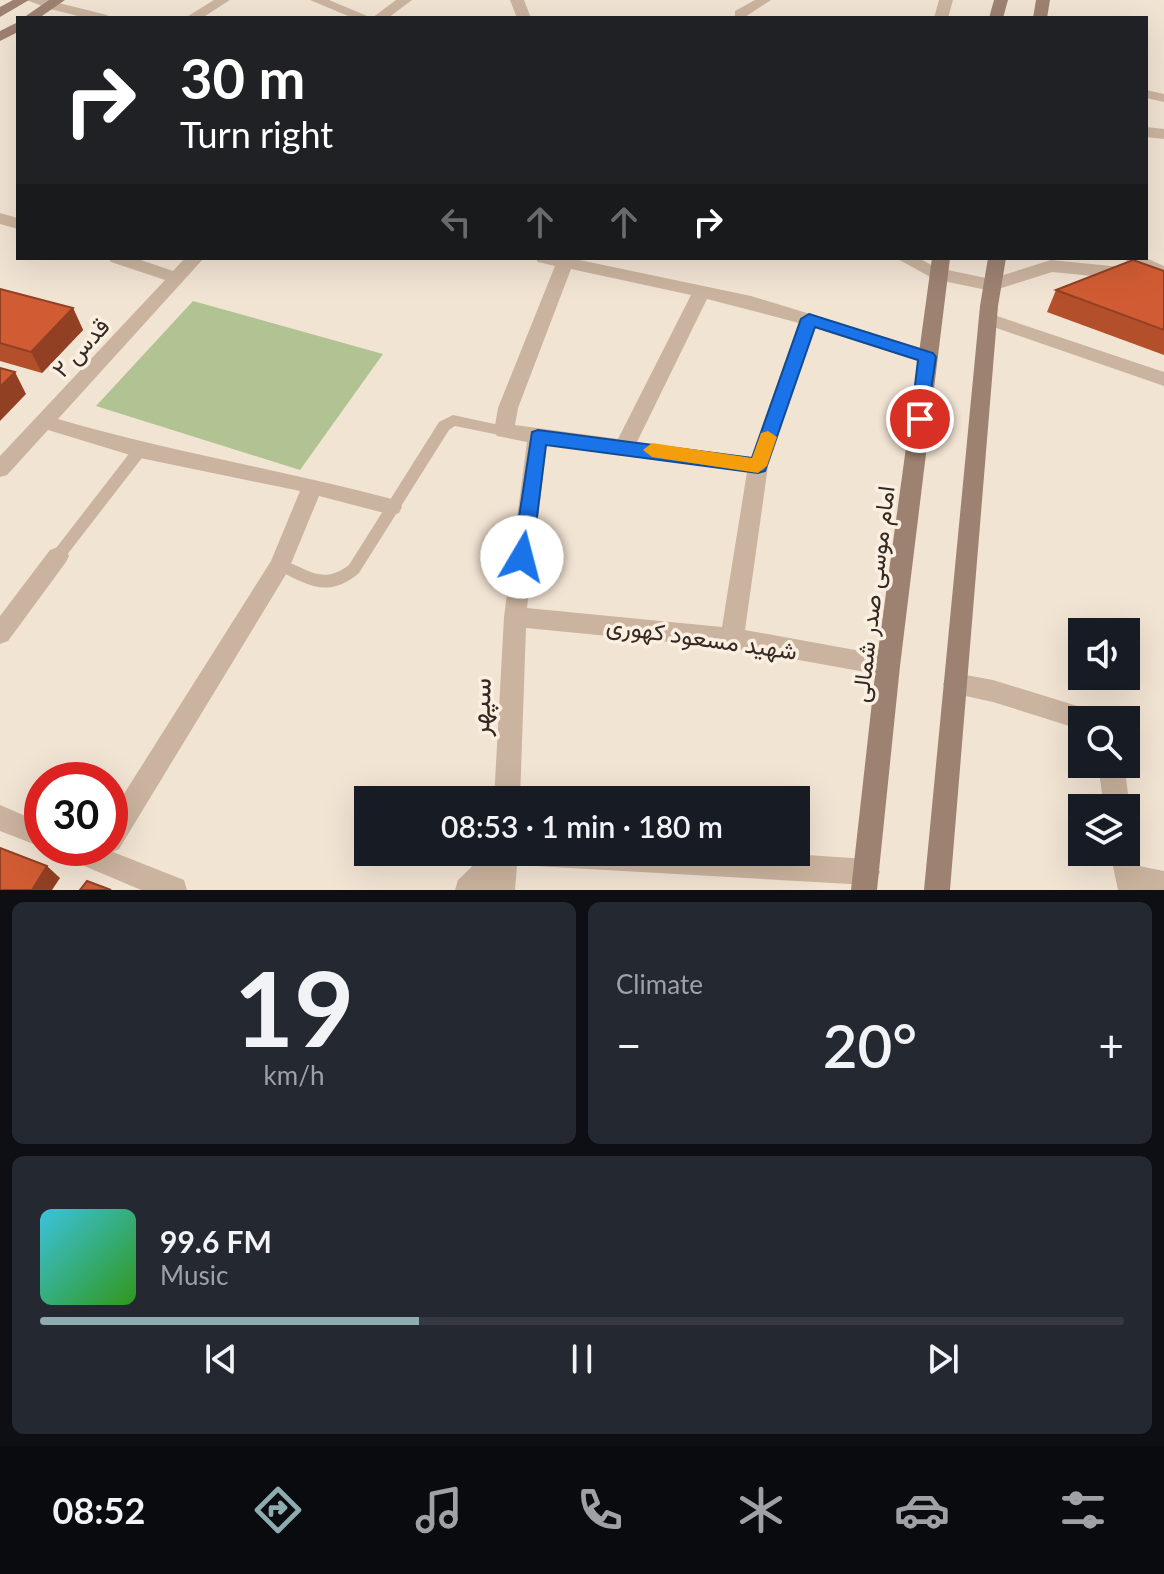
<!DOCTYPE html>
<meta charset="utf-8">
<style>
body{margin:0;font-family:Lato,Vazirmatn,sans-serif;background:#242831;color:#f1f3f6;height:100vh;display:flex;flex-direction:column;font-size:30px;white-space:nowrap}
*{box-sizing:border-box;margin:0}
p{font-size:26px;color:#9ea1a6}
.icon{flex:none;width:44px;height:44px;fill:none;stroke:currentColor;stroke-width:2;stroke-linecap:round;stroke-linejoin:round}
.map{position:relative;height:890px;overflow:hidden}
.side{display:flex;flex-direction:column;gap:12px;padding:12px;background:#0d0f14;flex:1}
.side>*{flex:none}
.guide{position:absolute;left:16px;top:16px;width:1132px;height:244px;border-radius:0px;box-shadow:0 8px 32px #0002;background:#202124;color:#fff;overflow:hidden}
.buttons{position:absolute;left:1068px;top:618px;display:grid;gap:16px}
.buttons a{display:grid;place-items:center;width:72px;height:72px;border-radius:0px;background:#171b24;box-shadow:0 8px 32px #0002;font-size:40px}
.speed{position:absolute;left:24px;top:762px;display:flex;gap:16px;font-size:40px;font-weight:700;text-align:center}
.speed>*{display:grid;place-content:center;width:104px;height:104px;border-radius:50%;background:#171b24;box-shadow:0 8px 32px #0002;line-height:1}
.speed .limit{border:12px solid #d22;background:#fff;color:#111}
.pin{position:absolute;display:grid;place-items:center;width:68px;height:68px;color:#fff;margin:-34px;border:4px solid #fff;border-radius:50%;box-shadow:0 2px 8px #0007}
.me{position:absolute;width:88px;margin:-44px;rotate:8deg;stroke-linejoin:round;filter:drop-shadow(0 0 6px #0008)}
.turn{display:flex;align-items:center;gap:28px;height:168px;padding:0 32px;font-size:36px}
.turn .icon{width:104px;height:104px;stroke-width:2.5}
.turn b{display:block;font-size:56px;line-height:68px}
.lanes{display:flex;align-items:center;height:76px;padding:0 32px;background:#0003;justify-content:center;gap:40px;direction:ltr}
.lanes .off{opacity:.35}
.big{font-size:60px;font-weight:600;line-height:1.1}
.side .tile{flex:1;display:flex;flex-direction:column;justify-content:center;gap:12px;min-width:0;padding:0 28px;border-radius:12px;background:#242831}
.side .dial{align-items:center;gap:0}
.dial b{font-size:104px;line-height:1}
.song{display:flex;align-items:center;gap:24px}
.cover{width:96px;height:96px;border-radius:12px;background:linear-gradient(135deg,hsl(190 70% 55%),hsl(110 70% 35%))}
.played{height:8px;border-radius:4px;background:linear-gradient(90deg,#8eabaf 35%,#363941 35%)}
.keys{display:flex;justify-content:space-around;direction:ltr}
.heat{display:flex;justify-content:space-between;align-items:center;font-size:44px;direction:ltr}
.side .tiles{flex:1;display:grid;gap:12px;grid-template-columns:1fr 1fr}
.tile:last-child{grid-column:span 2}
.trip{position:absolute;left:354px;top:786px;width:456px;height:80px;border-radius:0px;background:#171b24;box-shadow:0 8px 32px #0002;font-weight:600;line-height:80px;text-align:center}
.tab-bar{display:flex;height:128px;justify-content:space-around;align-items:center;background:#090b0e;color:#9ea1a6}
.tab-bar .icon{width:56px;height:56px}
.tab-bar .on{color:#8eabaf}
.tab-bar b{font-size:36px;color:#f1f3f6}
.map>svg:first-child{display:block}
</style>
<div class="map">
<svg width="1164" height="890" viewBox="0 0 1164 890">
<rect width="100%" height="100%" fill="#f2e4d3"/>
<!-- green -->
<path fill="#b1c293" d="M 193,301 L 383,354 L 300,470 L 96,406 Z"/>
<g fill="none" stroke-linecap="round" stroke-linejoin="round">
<!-- service -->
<g fill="#cbb49f" fill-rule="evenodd">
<path d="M 453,415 L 504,426 L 511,431 L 504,436 L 455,426 L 449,430 L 359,573 C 327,600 307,584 275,569 L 272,565 L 275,561 L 280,559 C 307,568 322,586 349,565 L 439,422 Z"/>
<path d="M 140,445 L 145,446 L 147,450 L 145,454 L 63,560 L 58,562 L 53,560 L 50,556 L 53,552 L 135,446 Z"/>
</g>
<!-- minor -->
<g fill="#cbb49f" fill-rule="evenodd">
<path d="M 214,0 L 230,0 L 202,18 L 185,18 Z"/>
<path d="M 310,0 L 329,0 L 372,18 L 353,18 Z"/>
<path d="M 396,0 L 412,0 L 388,18 L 372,18 Z"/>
<path d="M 510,0 L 524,0 L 531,18 L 517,18 Z"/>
<path d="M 755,0 L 771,0 L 745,17 L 735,17 L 735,11 Z"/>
<path d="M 939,0 L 953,0 L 948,18 L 934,18 Z"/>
<path d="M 51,1 L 107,15 L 109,18 L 86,18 L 46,8 L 44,5 Z"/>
<path d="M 1146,90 L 1164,94 L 1164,102 L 1146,98 Z"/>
<path d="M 1146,127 L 1164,129 L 1164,139 L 1146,137 Z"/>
<path d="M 0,213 L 18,218 L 18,229 L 0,224 Z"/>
<path d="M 108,258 L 135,258 L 173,271 L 185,258 L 204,258 L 58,419 C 168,451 281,470 392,499 L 399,501 L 402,507 L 399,513 L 392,515 L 319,496 L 288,571 L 119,849 L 113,852 L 184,880 L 187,890 L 141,890 L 63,857 L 59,848 L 110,848 L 110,816 L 271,561 L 300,491 L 140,458 L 48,430 L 7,475 L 0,477 L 0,456 L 165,280 L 111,262 Z"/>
<path d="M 535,258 L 570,258 L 751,296 L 934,352 L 936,357 L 934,362 L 927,364 L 815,328 L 768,466 L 745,630 L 888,656 L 896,659 L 900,666 L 896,673 L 888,676 L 732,648 L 526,628 L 520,800 L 494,800 L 504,617 L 527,442 L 497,436 L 494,431 L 498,408 L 555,266 L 538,262 ZM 571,269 L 691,295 L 618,439 L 515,425 L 518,408 ZM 707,299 L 799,323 L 751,457 L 637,442 ZM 547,444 L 747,472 L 722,627 L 527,608 Z"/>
<path d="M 896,258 L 919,258 L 947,274 L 944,278 L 932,278 Z"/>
<path d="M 988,313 L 1164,372 L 1164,386 L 982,323 L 979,319 L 982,315 Z"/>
<path d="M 58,547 L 66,550 L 69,556 L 66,562 L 8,641 L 0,644 L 0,616 L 50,550 Z"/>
<path d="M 955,673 L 993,680 L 1087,709 L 1096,712 L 1099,720 L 1082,720 L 1082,730 L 993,702 L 947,692 L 943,684 L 947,676 Z"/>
<path d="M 1098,764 L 1124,764 L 1130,808 L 1126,817 L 1126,808 L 1104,808 Z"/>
<path d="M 0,805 L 42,823 L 44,848 L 0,831 Z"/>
<path d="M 1126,840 L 1132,843 L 1139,866 L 1164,871 L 1164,890 L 1118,890 L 1110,852 L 1126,852 Z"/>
<path d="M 487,852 L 762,852 L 867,859 L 876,863 L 880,872 L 876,881 L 867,885 L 517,865 L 515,890 L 455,890 L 458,880 Z"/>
</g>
<!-- tertiary -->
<g fill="#cbb49f" fill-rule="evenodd">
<path d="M 26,0 L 48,0 L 58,5 L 51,9 Z"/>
<path d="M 1122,258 L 1146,258 L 1164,266 L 1164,283 L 1052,272 L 992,291 L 938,280 L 929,274 L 938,268 L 991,279 L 1051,260 L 1141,269 Z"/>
</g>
<!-- secondary -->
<g fill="#9e8271" fill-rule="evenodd">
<path d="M 13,0 L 29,0 L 0,17 L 0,7 Z"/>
<path d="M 49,0 L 65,0 L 39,18 L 23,18 Z"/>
<path d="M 994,0 L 1008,0 L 1003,18 L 989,18 Z"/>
<path d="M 1036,0 L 1050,0 L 1047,18 L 1033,18 Z"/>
<path d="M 18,22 L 18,32 L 0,41 L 0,31 Z"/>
<path d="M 932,258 L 950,258 L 900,666 L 877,890 L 851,890 L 876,666 Z"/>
<path d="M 988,258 L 1006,258 L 998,306 L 950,890 L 924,890 L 980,306 Z"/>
</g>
</g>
<!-- wall -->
<g fill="#b44f2c">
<path d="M 1164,271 L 1164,355 L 1047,312 L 1056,290 Z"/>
<path d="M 0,289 L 73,308 L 83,330 L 42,373 L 0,361 Z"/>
</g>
<!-- shaded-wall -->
<g fill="#924024">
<path d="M 73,308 L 83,330 L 42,373 L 31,352 Z"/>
<path d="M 15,372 L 26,394 L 0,421 L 0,387 Z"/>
<path d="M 47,866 L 60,878 L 52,890 L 32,890 Z"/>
</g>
<!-- building -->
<g fill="#d15c33" stroke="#924024" stroke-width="2">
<path d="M 1133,260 L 1164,271 L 1164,330 L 1056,290 Z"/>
<path d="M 0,289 L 73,308 L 31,352 L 0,343 Z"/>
<path d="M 0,368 L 15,372 L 0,387 Z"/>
<path d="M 0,848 L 47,866 L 32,890 L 0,890 Z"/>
<path d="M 87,881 L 111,890 L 80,890 Z"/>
</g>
<!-- route -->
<path fill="#1a73e8" stroke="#114b97" stroke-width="2" d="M 809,314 L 933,353 L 936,357 L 926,423 L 913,423 L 911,419 L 918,360 L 815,327 L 765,471 L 758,473 L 546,445 L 532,557 L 529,563 L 515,563 L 513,557 L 532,432 L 538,430 L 752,458 L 801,319 Z"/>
<!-- slow -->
<path fill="#f59e0b" d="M 768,431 L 777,437 L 767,466 L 758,473 L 652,457 L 643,450 L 652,443 L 752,458 L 761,433 Z"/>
<g text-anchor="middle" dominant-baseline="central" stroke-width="7" stroke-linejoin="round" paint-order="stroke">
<!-- street labels -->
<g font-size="24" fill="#342923" stroke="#faefe0">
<text transform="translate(80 347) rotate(-47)">قدس ۲</text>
<text transform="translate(872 594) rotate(-83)">امام موسی صدر شمالی</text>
<text transform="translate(702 637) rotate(8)">شهید مسعود کهوری</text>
</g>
<!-- near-street labels -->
<g font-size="28" fill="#342923" stroke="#faefe0">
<text transform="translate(479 707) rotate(-88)">سپهر</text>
</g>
</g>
</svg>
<div class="buttons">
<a><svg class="icon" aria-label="sound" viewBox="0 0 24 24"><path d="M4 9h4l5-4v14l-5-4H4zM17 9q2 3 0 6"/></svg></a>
<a><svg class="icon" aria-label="search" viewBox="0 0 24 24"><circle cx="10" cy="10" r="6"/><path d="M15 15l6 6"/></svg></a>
<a><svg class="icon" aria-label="layers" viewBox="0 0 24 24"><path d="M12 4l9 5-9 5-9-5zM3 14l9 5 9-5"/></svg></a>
</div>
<div class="speed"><div class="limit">30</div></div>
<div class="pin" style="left:920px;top:419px;background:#d93025"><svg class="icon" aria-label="arrive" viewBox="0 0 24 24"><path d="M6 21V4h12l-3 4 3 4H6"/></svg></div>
<svg class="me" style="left:522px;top:557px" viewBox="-20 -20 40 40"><circle r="19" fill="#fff"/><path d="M0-13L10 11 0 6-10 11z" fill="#1a73e8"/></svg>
<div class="trip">08:53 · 1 min · 180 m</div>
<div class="guide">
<div class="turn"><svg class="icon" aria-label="right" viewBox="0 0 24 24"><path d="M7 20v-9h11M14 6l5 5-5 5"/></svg><div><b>30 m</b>Turn right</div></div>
<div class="lanes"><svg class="icon off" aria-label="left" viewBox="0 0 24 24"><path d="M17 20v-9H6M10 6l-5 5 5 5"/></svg><svg class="icon off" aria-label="ahead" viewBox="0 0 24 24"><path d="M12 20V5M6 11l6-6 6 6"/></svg><svg class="icon off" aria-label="ahead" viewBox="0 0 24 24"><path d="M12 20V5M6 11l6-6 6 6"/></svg><svg class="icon" aria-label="right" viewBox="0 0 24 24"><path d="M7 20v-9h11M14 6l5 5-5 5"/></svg></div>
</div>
</div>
<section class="side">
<div class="tiles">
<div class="tile dial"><b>19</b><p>km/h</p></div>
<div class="tile"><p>Climate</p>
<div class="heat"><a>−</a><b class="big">20°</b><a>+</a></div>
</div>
<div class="tile">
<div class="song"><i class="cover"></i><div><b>99.6 FM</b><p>Music</p></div></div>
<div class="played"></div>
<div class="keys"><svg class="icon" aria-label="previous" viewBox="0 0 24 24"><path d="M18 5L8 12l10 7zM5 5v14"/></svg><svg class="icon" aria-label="pause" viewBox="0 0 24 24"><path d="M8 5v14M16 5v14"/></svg><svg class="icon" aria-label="next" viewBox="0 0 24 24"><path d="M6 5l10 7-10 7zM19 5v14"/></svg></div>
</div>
</div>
</section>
<nav class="tab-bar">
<b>08:52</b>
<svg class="icon on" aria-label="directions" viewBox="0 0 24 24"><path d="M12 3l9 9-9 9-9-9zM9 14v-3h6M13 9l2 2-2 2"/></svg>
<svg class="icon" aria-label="music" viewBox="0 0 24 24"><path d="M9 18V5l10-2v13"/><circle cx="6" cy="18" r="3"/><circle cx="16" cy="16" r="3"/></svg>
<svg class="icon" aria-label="phone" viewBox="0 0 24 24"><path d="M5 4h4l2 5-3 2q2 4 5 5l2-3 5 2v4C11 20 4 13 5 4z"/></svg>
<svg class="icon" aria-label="climate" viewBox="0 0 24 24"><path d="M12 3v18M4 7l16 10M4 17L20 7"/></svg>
<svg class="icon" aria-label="car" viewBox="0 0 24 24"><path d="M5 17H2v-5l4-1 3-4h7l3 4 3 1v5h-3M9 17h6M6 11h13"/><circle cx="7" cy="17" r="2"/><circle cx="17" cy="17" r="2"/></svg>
<svg class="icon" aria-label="filters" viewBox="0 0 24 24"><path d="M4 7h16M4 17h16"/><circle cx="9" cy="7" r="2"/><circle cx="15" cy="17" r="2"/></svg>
</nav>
